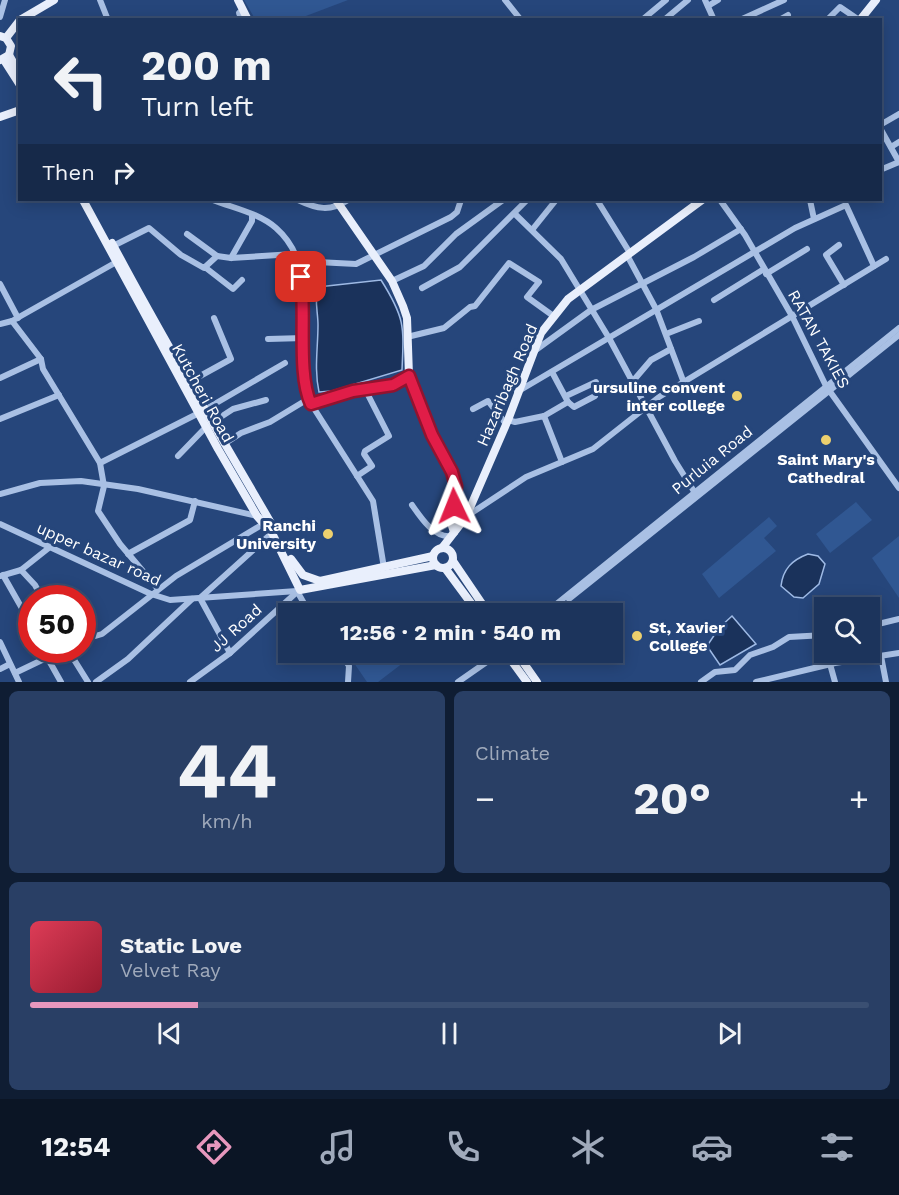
<!DOCTYPE html>
<meta charset="utf-8">
<style>
body{margin:0;font-family:"Work Sans",sans-serif;background:#293f65;color:#f1f3f6;height:100vh;display:flex;flex-direction:column;font-size:22px;white-space:nowrap}
*{box-sizing:border-box;margin:0}
p{font-size:20px;color:#a0aabb}
.icon{flex:none;width:33px;height:33px;fill:none;stroke:currentColor;stroke-width:2;stroke-linecap:round;stroke-linejoin:round}
.map{position:relative;height:682px;overflow:hidden}
.side{display:flex;flex-direction:column;gap:9px;padding:9px;background:#0f1d33;flex:1}
.side>*{flex:none}
.top-card{position:absolute;left:18px;top:18px;width:864px;height:183px;border-radius:0px;box-shadow:0 3px 15px #0003,0 0 0 2px #3a4f72;background:#1c345c;color:#f1f3f6;overflow:hidden}
.tools{position:absolute;left:814px;top:597px;display:grid;gap:12px}
.tools a{display:grid;place-items:center;width:66px;height:66px;border-radius:0px;background:#1c345c;box-shadow:0 3px 15px #0003,0 0 0 2px #3a4f72;font-size:30px}
.speed{position:absolute;left:18px;top:585px;display:flex;gap:12px;font-size:30px;font-weight:700;text-align:center}
.speed>*{display:grid;place-content:center;width:78px;height:78px;border-radius:50%;background:#1c345c;box-shadow:0 3px 15px #0003,0 0 0 2px #3a4f72;line-height:1}
.speed .limit{border:9px solid #d22;background:#fff;color:#111}
.pin{position:absolute;display:grid;place-items:center;width:51px;height:51px;color:#fff;margin:-26px;border-radius:12px;box-shadow:0 3px 9px #0006}
.me{position:absolute;width:66px;margin:-33px;rotate:358deg;stroke-linejoin:round;filter:drop-shadow(0 0 4px #0008)}
.turn{display:flex;align-items:center;gap:21px;height:126px;padding:0 24px;font-size:27px}
.turn .icon{width:78px;height:78px;stroke-width:2.5}
.turn b{display:block;font-size:42px;line-height:51px}
.then{display:flex;align-items:center;height:57px;padding:0 24px;background:#0003;gap:12px;font-size:22px}
.big{font-size:45px;font-weight:700;line-height:1.1}
.side .card{flex:1;display:flex;flex-direction:column;justify-content:center;gap:9px;min-width:0;padding:0 21px;border-radius:9px;background:#293f65}
.side .dial{align-items:center;gap:0}
.dial b{font-size:78px;line-height:1}
.song{display:flex;align-items:center;gap:18px}
.cover{width:72px;height:72px;border-radius:9px;background:linear-gradient(135deg,hsl(350 70% 55%),hsl(350 70% 35%))}
.played{height:6px;border-radius:3px;background:linear-gradient(90deg,#e797bd 20%,#3a4f72 20%)}
.keys{display:flex;justify-content:space-around;direction:ltr}
.heat{display:flex;justify-content:space-between;align-items:center;font-size:33px;direction:ltr}
.side .tiles{flex:1;display:grid;gap:9px;grid-template-columns:1fr 1fr}
.card:last-child{grid-column:span 2}
.trip{position:absolute;left:278px;top:603px;width:345px;height:60px;border-radius:0px;background:#1c345c;box-shadow:0 3px 15px #0003,0 0 0 2px #3a4f72;font-weight:700;line-height:60px;text-align:center}
.tab-bar{display:flex;height:96px;justify-content:space-around;align-items:center;background:#0b1525;color:#a0aabb}
.tab-bar .icon{width:42px;height:42px}
.tab-bar .current{color:#e797bd}
.tab-bar b{font-size:27px;color:#f1f3f6}
.map>svg:first-child{display:block}
</style>
<div class="map">
<svg width="899" height="682" viewBox="0 0 899 682">
<rect width="100%" height="100%" fill="#26467b"/>
<!-- park -->
<g fill="#305792">
<path d="M 244,0 L 348,0 L 298,19 L 255,19 Z"/>
<path d="M 856,502 L 872,520 L 830,553 L 816,534 Z"/>
<path d="M 769,517 L 777,526 L 764,538 L 776,551 L 719,598 L 702,574 Z"/>
<path d="M 899,536 L 899,598 L 872,558 Z"/>
<path d="M 361,653 L 361,652 L 416,653 L 378,682 L 367,682 L 352,660 Z"/>
</g>
<!-- water -->
<g fill="#1a325b" stroke="#9ebae5" stroke-width="1.5">
<path d="M 381,280 C 405,318 404,326 402,370 L 332,391 L 319,392 C 314,369 318,348 318,325 C 318,312 314,299 318,287 Z"/>
<path d="M 808,554 L 818,556 L 825,564 L 819,584 L 803,598 L 794,597 L 781,586 C 783,569 792,560 808,554 Z"/>
<path d="M 732,616 L 756,644 L 720,665 L 707,646 L 719,628 Z"/>
</g>
<g fill="none" stroke-linecap="round" stroke-linejoin="round">
<!-- minor -->
<g stroke="#a9c0e4" stroke-width="6">
<path d="M 100,0 L 108,20"/>
<path d="M 505,0 L 521,20"/>
<path d="M 705,0 L 714,20"/>
<path d="M 708,6 L 718,0"/>
<path d="M 0,17 L 5,0"/>
<path d="M 242,20 L 239,13 L 243,10"/>
<path d="M 642,20 L 666,0"/>
<path d="M 664,20 L 688,0"/>
<path d="M 740,20 L 784,0"/>
<path d="M 779,20 L 788,15"/>
<path d="M 827,20 L 840,7 L 859,20"/>
<path d="M 880,125 L 899,114"/>
<path d="M 880,128 L 899,162"/>
<path d="M 891,147 L 899,142"/>
<path d="M 880,170 L 899,162"/>
<path d="M 213,200 C 233,208 259,213 276,228 C 324,270 294,345 308,399 L 373,501 L 384,568"/>
<path d="M 298,200 C 317,209 330,212 348,200"/>
<path d="M 597,200 L 630,253"/>
<path d="M 720,200 L 745,235 L 792,316 L 826,386 L 899,488"/>
<path d="M 810,200 L 814,219"/>
<path d="M 515,214 L 561,259 L 609,338 L 675,461 L 695,493"/>
<path d="M 532,230 L 556,200"/>
<path d="M 187,234 L 217,256"/>
<path d="M 839,245 L 826,255 L 844,285"/>
<path d="M 113,246 L 149,228 L 181,255 L 204,268 L 217,256 L 231,258 L 294,254 L 317,262 L 356,264 L 451,217 L 457,212 L 461,200"/>
<path d="M 627,255 L 656,309 L 684,383"/>
<path d="M 231,258 L 252,221 L 252,215"/>
<path d="M 120,260 L 12,321 L 41,359 L 43,369 L 100,463 L 104,486 L 98,511 L 120,544 L 158,589"/>
<path d="M 206,268 L 233,289 L 242,280"/>
<path d="M 766,274 L 807,249"/>
<path d="M 392,281 L 424,266 L 456,234 L 503,200"/>
<path d="M 0,284 L 18,318"/>
<path d="M 422,288 L 460,267 L 527,200"/>
<path d="M 714,300 L 764,269"/>
<path d="M 0,324 L 12,321"/>
<path d="M 666,334 L 699,321"/>
<path d="M 407,337 L 444,328 L 470,307 L 475,306 L 509,263 L 539,282 L 527,297 L 552,315"/>
<path d="M 268,339 L 304,338"/>
<path d="M 533,352 L 591,310 L 694,257 L 741,229"/>
<path d="M 0,378 L 41,359"/>
<path d="M 191,381 L 231,359 L 214,318"/>
<path d="M 633,381 L 651,360 L 671,349"/>
<path d="M 517,392 L 795,228 L 846,205 L 874,266"/>
<path d="M 566,396 L 596,382"/>
<path d="M 568,402 L 574,407 L 595,396"/>
<path d="M 311,404 L 353,391 L 393,385 L 409,376"/>
<path d="M 206,409 L 285,363"/>
<path d="M 473,409 L 488,401 L 506,424"/>
<path d="M 544,416 L 568,402 L 552,372"/>
<path d="M 0,419 L 59,395"/>
<path d="M 508,420 L 515,422 L 544,416 L 562,462"/>
<path d="M 213,422 L 233,409 L 266,400"/>
<path d="M 224,444 L 241,433 L 270,422 L 308,399"/>
<path d="M 178,456 L 207,426"/>
<path d="M 100,463 L 199,413"/>
<path d="M 357,476 L 372,466 L 364,454 L 365,451 L 389,436 L 365,389"/>
<path d="M 0,494 L 40,483 L 81,481 L 138,489 L 257,516"/>
<path d="M 412,505 C 421,518 434,538 451,536"/>
<path d="M 467,516 L 526,477 L 593,449 L 659,397 L 886,259"/>
<path d="M 0,524 L 151,594 L 170,600 L 297,591"/>
<path d="M 128,554 L 190,520 L 195,501"/>
<path d="M 21,570 L 35,585 L 42,598"/>
<path d="M 3,575 L 32,626"/>
<path d="M 0,576 L 21,570 L 50,547"/>
<path d="M 297,591 L 310,614"/>
<path d="M 45,598 L 63,589"/>
<path d="M 569,599 L 899,335"/>
<path d="M 544,614 L 899,328"/>
<path d="M 870,626 L 899,619"/>
<path d="M 82,640 L 102,634 L 176,576 L 265,523"/>
<path d="M 0,642 L 19,682"/>
<path d="M 43,650 L 61,682"/>
<path d="M 68,650 L 88,682"/>
<path d="M 340,652 L 349,666 L 348,682"/>
<path d="M 230,653 L 200,598 L 272,533"/>
<path d="M 881,656 L 886,682"/>
<path d="M 830,664 L 835,682"/>
<path d="M 0,669 L 10,664"/>
<path d="M 15,673 L 63,650"/>
<path d="M 96,682 L 128,659 L 192,599"/>
<path d="M 190,682 L 230,653 L 297,592"/>
<path d="M 458,682 L 501,652"/>
<path d="M 701,682 L 715,672 L 735,670 L 750,655 L 773,647 L 789,637 L 825,635"/>
<path d="M 756,682 L 835,663 L 899,653"/>
</g>
<!-- major -->
<g stroke="#e9effc" stroke-width="8">
<path d="M 238,0 L 248,20"/>
<path d="M 20,20 L 54,0"/>
<path d="M 860,20 L 876,0"/>
<path d="M 0,36 L 6,38 L 11,46 L 9,55 L 0,60"/>
<path d="M 6,38 L 20,20"/>
<path d="M 9,55 L 20,74"/>
<path d="M 4,60 L 20,85"/>
<path d="M 0,117 L 20,110"/>
<path d="M 83,200 L 218,449 L 257,516 L 272,533 L 300,590 L 436,565"/>
<path d="M 336,200 L 392,281 L 403,306 L 407,318 L 409,376 L 432,435 L 456,486 L 452,526 L 454,532"/>
<path d="M 112,243 C 163,340 220,435 275,530"/>
<circle cx="443" cy="558" r="10"/>
<path d="M 442,548 L 466,517 L 508,420 L 541,333 L 568,299 L 702,200"/>
<path d="M 291,559 L 303,575 L 320,581 L 433,556"/>
<path d="M 453,561 L 489,614"/>
<path d="M 445,568 L 479,614"/>
<path d="M 505,652 L 527,682"/>
<path d="M 516,652 L 537,682"/>
</g>
</g>
<g fill="none" stroke-linecap="round" stroke-linejoin="round">
<!-- route casing -->
<g stroke="#92132f" stroke-width="15">
<path id="route" d="M 301,277 C 306,312 297,375 311,404 L 353,391 L 393,385 L 409,376 L 432,435 L 452,472 L 456,486 L 454,506"/>
</g>
<!-- route -->
<use href="#route" stroke="#e11d48" stroke-width="10"/>
</g>
<!-- markers -->
<g fill="#edd06e" stroke="#26467b" stroke-width="2">
<circle cx="737" cy="396" r="6"/>
<circle cx="826" cy="440" r="6"/>
<circle cx="328" cy="534" r="6"/>
<circle cx="637" cy="636" r="6"/>
</g>
<g text-anchor="middle" dominant-baseline="central" stroke-width="6" stroke-linejoin="round" paint-order="stroke">
<!-- street labels -->
<g font-size="16" fill="#fff" stroke="#26467b">
<text transform="translate(819 339) rotate(61)">RATAN TAKIES</text>
<text transform="translate(507 385) rotate(-67)">Hazaribagh Road</text>
<text transform="translate(203 393) rotate(61)">Kutcheri Road</text>
<text transform="translate(712 460) rotate(-39)">Purluia Road</text>
<text transform="translate(99 554) rotate(24)">upper bazar road</text>
<text transform="translate(236 628) rotate(-42)">JJ Road</text>
</g>
<!-- poi labels -->
<g font-size="16" font-weight="bold" fill="#fff" stroke="#26467b" text-anchor="end">
<text x="725" y="387">ursuline convent<tspan x="725" dy="18">inter college</tspan></text>
<text x="826" y="459" text-anchor="middle">Saint Mary's<tspan x="826" dy="18">Cathedral</tspan></text>
<text x="316" y="525">Ranchi<tspan x="316" dy="18">University</tspan></text>
<text x="649" y="627" text-anchor="start">St, Xavier<tspan x="649" dy="18">College</tspan></text>
</g>
</g>
</svg>
<div class="tools">
<a><svg class="icon" aria-label="search" viewBox="0 0 24 24"><circle cx="10" cy="10" r="6"/><path d="M15 15l6 6"/></svg></a>
</div>
<div class="speed"><div class="limit">50</div></div>
<div class="pin" style="left:301px;top:277px;background:#d93025"><svg class="icon" aria-label="arrive" viewBox="0 0 24 24"><path d="M6 21V4h12l-3 4 3 4H6"/></svg></div>
<svg class="me" style="left:454px;top:506px" viewBox="-20 -20 40 40"><path d="M0-17L14 15 0 8-14 15z" fill="#e11d48" stroke="#fff" stroke-width="4"/></svg>
<div class="trip">12:56 · 2 min · 540 m</div>
<div class="top-card">
<div class="turn"><svg class="icon" aria-label="left" viewBox="0 0 24 24"><path d="M17 20v-9H6M10 6l-5 5 5 5"/></svg><div><b>200 m</b>Turn left</div></div>
<div class="then">Then<svg class="icon" aria-label="right" viewBox="0 0 24 24"><path d="M7 20v-9h11M14 6l5 5-5 5"/></svg></div>
</div>
</div>
<section class="side">
<div class="tiles">
<div class="card dial"><b>44</b><p>km/h</p></div>
<div class="card"><p>Climate</p>
<div class="heat"><a>−</a><b class="big">20°</b><a>+</a></div>
</div>
<div class="card">
<div class="song"><i class="cover"></i><div><b>Static Love</b><p>Velvet Ray</p></div></div>
<div class="played"></div>
<div class="keys"><svg class="icon" aria-label="previous" viewBox="0 0 24 24"><path d="M18 5L8 12l10 7zM5 5v14"/></svg><svg class="icon" aria-label="pause" viewBox="0 0 24 24"><path d="M8 5v14M16 5v14"/></svg><svg class="icon" aria-label="next" viewBox="0 0 24 24"><path d="M6 5l10 7-10 7zM19 5v14"/></svg></div>
</div>
</div>
</section>
<nav class="tab-bar">
<b>12:54</b>
<svg class="icon current" aria-label="directions" viewBox="0 0 24 24"><path d="M12 3l9 9-9 9-9-9zM9 14v-3h6M13 9l2 2-2 2"/></svg>
<svg class="icon" aria-label="music" viewBox="0 0 24 24"><path d="M9 18V5l10-2v13"/><circle cx="6" cy="18" r="3"/><circle cx="16" cy="16" r="3"/></svg>
<svg class="icon" aria-label="phone" viewBox="0 0 24 24"><path d="M5 4h4l2 5-3 2q2 4 5 5l2-3 5 2v4C11 20 4 13 5 4z"/></svg>
<svg class="icon" aria-label="climate" viewBox="0 0 24 24"><path d="M12 3v18M4 7l16 10M4 17L20 7"/></svg>
<svg class="icon" aria-label="car" viewBox="0 0 24 24"><path d="M5 17H2v-5l4-1 3-4h7l3 4 3 1v5h-3M9 17h6M6 11h13"/><circle cx="7" cy="17" r="2"/><circle cx="17" cy="17" r="2"/></svg>
<svg class="icon" aria-label="filters" viewBox="0 0 24 24"><path d="M4 7h16M4 17h16"/><circle cx="9" cy="7" r="2"/><circle cx="15" cy="17" r="2"/></svg>
</nav>
